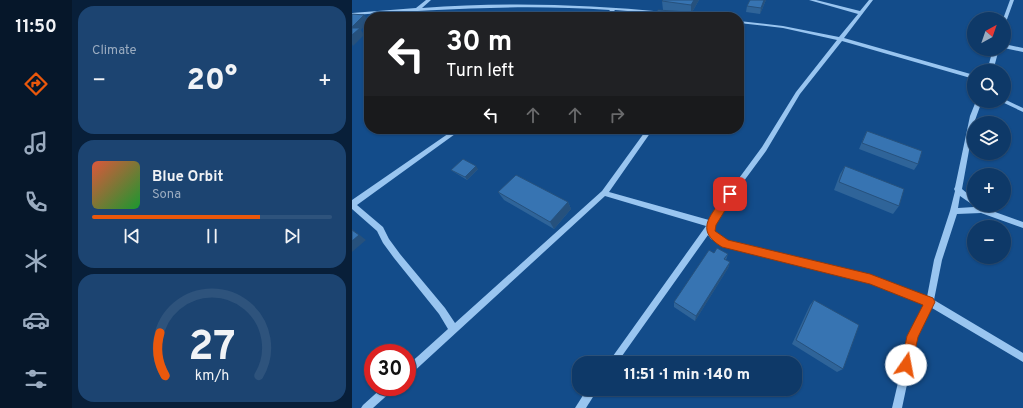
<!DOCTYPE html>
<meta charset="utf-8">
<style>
body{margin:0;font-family:Overpass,sans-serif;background:#1c4471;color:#f1f3f6;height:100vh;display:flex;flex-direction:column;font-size:15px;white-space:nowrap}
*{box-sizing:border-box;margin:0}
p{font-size:13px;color:#9bacc0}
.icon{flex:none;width:22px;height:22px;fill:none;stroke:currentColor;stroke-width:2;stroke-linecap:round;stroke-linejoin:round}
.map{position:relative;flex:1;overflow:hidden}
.side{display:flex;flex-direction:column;gap:6px;padding:6px;background:#081f39;width:280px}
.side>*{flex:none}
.guide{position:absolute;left:12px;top:12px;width:380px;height:122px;border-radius:16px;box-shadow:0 1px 3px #0004,0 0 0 1px #2e537c;background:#202124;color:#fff;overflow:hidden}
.needle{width:26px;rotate:40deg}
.tools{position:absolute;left:615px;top:12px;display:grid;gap:8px}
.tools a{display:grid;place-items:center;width:44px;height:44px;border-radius:50%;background:#0e3968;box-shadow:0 1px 3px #0004,0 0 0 1px #2e537c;font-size:20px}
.speed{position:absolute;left:12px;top:344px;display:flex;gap:8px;font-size:20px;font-weight:700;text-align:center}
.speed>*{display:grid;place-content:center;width:52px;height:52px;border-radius:50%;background:#0e3968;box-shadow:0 1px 3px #0004,0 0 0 1px #2e537c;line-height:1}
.speed .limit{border:6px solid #d22;background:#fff;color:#111}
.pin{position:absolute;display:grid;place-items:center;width:34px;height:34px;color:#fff;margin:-17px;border-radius:8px;box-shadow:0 2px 6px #0006}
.me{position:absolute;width:44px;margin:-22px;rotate:12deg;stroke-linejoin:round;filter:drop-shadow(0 0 3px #0008)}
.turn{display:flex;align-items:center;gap:14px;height:84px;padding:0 16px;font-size:18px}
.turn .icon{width:52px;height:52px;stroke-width:2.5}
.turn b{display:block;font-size:28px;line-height:34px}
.lanes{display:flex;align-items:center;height:38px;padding:0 16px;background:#0003;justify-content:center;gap:20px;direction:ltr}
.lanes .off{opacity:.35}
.big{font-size:30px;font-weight:800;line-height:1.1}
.side .tile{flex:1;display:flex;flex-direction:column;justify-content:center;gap:6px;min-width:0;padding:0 14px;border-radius:16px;background:#1c4471}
.side .dial{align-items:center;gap:0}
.dial svg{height:104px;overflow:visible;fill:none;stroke:#2e537c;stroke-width:7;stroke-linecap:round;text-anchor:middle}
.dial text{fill:#f1f3f6;stroke:none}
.song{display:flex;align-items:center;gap:12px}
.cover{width:48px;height:48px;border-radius:6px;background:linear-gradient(135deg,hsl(10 70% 55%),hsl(130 70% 35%))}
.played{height:4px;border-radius:2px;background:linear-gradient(90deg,#ea580c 70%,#2e537c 70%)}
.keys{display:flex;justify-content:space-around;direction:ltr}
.heat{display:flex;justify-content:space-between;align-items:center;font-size:22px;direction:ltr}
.trip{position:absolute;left:220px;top:356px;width:230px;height:40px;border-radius:16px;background:#0e3968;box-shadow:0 1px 3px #0004,0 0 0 1px #2e537c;font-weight:800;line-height:40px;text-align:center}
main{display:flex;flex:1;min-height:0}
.tabs{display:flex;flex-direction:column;width:72px;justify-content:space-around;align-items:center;background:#06172a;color:#9bacc0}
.tabs .icon{width:28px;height:28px}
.tabs .active{color:#ea580c}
.tabs b{font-size:18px;color:#f1f3f6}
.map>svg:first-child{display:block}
</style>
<main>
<nav class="tabs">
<b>11:50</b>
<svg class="icon active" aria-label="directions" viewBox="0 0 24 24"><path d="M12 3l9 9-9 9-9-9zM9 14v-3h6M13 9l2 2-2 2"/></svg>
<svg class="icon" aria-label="music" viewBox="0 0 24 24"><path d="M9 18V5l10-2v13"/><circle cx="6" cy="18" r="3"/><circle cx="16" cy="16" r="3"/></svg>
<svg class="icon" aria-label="phone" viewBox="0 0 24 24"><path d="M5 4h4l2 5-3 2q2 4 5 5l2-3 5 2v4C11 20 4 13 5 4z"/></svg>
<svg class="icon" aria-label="climate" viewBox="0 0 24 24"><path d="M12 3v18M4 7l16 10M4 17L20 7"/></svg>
<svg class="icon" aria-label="car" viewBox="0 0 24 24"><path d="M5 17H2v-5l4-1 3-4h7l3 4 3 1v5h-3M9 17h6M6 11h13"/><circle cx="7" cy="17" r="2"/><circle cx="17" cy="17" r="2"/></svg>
<svg class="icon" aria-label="filters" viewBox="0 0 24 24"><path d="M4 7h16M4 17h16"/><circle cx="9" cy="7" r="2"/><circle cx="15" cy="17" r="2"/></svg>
</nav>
<section class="side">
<div class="tile"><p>Climate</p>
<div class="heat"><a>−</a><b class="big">20°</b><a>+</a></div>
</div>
<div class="tile">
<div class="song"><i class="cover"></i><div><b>Blue Orbit</b><p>Sona</p></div></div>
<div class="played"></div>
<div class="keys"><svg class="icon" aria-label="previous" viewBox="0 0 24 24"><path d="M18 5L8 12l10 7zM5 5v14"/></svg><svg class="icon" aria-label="pause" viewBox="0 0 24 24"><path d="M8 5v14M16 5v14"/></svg><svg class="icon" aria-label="next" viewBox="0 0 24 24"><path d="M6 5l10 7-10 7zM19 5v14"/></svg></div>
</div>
<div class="tile dial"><svg viewBox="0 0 100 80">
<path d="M14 69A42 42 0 1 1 86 69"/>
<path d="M14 69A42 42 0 0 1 10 36" stroke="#ea580c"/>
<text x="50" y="56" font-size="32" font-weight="700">27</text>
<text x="50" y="72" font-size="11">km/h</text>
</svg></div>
</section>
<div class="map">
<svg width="671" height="408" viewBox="0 0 671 408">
<rect width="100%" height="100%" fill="#134c8a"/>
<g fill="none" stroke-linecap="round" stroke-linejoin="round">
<!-- minor -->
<g fill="#99c5f0" fill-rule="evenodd">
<path d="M 74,0 L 79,0 L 70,8 C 151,2 232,4 313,12 L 315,13 L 313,14 L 263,10 L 257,17 L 252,17 L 258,10 C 172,4 86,9 0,15 L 0,13 L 64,8 Z"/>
<path d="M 457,0 L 464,0 L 508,11 L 517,0 L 521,0 L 492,38 L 622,75 L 622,79 L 490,41 L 448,94 L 414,151 L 372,208 L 363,225 L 362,231 L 365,235 L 375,241 L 518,275 L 575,297 L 582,260 L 598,211 L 603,191 L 602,189 L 603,187 L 618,116 L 624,101 L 630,101 L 622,123 L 610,189 L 622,199 L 622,205 L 629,205 L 632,208 L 671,222 L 671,228 L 629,213 L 605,214 L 590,260 L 582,300 L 671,353 L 671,362 L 580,308 L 565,337 L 550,408 L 540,408 L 557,336 L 573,304 L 518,283 L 373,247 L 359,239 L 356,235 L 265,363 L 256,363 L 354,226 L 253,196 L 58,375 L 55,377 L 55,366 L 96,329 L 87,314 L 42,258 L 31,243 L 25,231 L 0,209 L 0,200 L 103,129 L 110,129 L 5,205 L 31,227 L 37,239 L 48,254 L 93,308 L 103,323 L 250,191 L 295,129 L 301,129 L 257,192 L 357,220 L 368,204 L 410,147 L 444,92 L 485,40 L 431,28 L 387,23 L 387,21 L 431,26 L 487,37 L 506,14 ZM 608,196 L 621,205 L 622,207 L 606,208 Z"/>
<path d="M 658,0 L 662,0 L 654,22 L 652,23 L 652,19 L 651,19 Z"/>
<path d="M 326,14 L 346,16 L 348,17 L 328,16 L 326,15 Z"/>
<path d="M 652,44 L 671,48 L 671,52 L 652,48 Z"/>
<path d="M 641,49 L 647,49 L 641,71 L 635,71 Z"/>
<path d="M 652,99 L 671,108 L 671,112 L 650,102 L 649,101 L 652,101 Z"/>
<path d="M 31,387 L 43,387 L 41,390 L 21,408 L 9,408 L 11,405 Z"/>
<path d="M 235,389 L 246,389 L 234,408 L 223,408 Z"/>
</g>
</g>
<!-- wall -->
<g fill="#2f6499">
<path d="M 347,0 L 339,14 L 335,13 L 335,17 L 301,17 L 311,10 L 310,1 Z"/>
<path d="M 414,0 L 408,14 L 394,12 L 395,6 Z"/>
<path d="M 515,131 L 566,164 L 562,170 L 507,149 L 512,137 Z"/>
<path d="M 493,166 L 547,206 L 541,214 L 482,190 L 488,174 Z"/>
<path d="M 126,169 L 115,180 L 102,172 L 99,170 Z"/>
<path d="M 146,192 L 216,202 L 219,209 L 202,229 L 152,200 Z"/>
<path d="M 362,253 L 376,254 L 374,260 L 378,262 L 376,268 L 343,321 L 322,307 L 322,302 Z"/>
<path d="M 462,300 L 491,369 L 485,372 L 440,344 L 458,305 Z"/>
</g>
<!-- shaded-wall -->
<g fill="#26517d">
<path d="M 342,0 L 347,0 L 339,14 L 339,5 Z"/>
<path d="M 412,0 L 414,0 L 408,14 L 409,8 Z"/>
<path d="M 335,12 L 335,17 L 332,17 Z"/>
<path d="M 12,15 L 17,21 L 9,30 L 12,35 L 1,46 L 0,44 L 0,27 Z"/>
<path d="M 124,166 L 126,169 L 115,180 L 113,177 Z"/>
<path d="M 216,202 L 219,209 L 202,229 L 198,222 Z"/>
<path d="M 0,229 L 14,240 L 0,252 Z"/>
<path d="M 378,262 L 376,268 L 343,321 L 344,316 Z"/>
</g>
<!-- building -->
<g fill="#3774b2" stroke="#26517d">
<path d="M 311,0 L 342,0 L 339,5 L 310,1 Z"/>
<path d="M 398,0 L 412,0 L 409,8 L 395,6 Z"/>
<path d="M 306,10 L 335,12 L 332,17 L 282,17 L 286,13 L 301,17 Z"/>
<path d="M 0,14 L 12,15 L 0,27 Z"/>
<path d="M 0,28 L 8,28 L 0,35 Z"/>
<path d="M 515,131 L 570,151 L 566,164 L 510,143 Z"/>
<path d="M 111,159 L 124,166 L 113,177 L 99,170 Z"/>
<path d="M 493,166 L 552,189 L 547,206 L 487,182 Z"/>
<path d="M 164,175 L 216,202 L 198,222 L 146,192 Z"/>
<path d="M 0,230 L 7,235 L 0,241 Z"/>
<path d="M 365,248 L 376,254 L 372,259 L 378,262 L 344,316 L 322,302 L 357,250 L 362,253 Z"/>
<path d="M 462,300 L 507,325 L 491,369 L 444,340 Z"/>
</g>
<!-- route -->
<path fill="#ea580c" stroke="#983908" d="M 378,191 L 383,194 L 364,225 L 363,231 L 376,240 L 518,274 L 581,298 L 583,302 L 566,337 L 559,369 L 554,371 L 550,369 L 549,365 L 555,336 L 571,305 L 518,284 L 370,247 C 340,229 361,214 375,192 Z"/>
</svg>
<div class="tools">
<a><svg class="needle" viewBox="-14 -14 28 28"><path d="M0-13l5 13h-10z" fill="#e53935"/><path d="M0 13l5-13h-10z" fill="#9bacc0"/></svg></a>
<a><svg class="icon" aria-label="search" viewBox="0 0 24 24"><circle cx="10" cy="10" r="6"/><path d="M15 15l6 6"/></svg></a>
<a><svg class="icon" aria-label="layers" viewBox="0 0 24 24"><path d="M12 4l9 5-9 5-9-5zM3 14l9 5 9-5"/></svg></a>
<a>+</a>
<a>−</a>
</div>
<div class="speed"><div class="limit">30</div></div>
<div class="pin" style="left:378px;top:194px;background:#d93025"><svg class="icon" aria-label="arrive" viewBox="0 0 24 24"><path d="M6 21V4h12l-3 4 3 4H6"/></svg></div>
<svg class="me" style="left:554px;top:365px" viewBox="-20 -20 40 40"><circle r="19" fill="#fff"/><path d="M0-13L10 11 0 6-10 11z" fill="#ea580c"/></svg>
<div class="trip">11:51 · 1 min · 140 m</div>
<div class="guide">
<div class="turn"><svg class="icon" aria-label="left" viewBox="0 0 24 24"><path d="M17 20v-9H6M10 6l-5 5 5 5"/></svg><div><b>30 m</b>Turn left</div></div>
<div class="lanes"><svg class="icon" aria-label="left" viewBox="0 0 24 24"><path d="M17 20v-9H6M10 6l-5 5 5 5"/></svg><svg class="icon off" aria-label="ahead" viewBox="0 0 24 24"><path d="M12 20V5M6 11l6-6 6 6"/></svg><svg class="icon off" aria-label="ahead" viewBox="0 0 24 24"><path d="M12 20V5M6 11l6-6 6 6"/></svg><svg class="icon off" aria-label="right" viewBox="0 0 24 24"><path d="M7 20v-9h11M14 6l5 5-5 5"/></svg></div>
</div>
</div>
</main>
